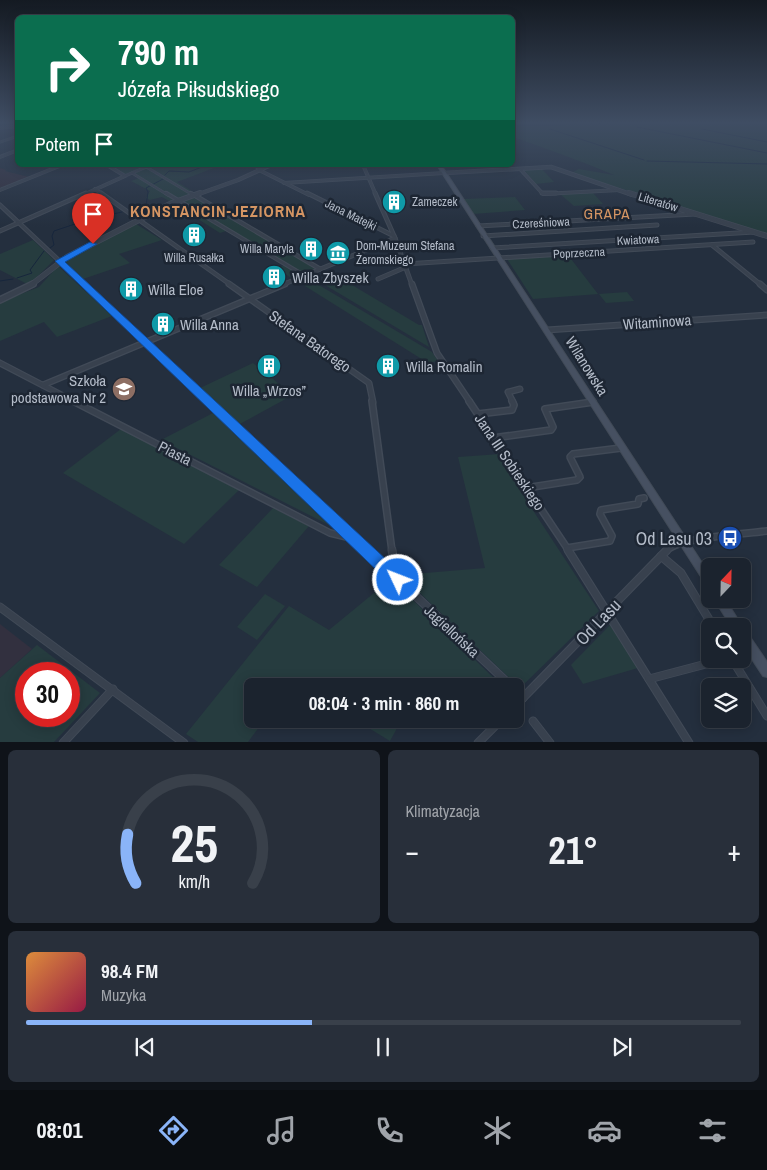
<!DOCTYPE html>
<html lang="pl">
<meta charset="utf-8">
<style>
body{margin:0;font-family:"Archivo Narrow",sans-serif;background:#282f3a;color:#f1f3f6;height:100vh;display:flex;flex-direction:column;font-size:19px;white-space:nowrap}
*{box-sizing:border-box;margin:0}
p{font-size:16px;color:#a0a4aa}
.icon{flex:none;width:28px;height:28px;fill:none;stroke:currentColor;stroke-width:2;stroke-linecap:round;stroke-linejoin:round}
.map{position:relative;height:742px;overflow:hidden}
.drawer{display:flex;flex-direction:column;gap:8px;padding:8px;background:#0f1319;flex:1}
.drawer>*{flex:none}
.banner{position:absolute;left:15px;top:15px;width:500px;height:152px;border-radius:8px;box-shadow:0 2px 12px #0003,0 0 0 1px #39404a;background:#0b6e4f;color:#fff;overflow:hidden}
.needle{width:32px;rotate:22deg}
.tools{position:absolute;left:701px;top:558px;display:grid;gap:10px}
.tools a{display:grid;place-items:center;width:50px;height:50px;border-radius:8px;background:#1b232e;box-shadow:0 2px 12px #0003,0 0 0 1px #39404a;font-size:25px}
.speed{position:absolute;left:15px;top:662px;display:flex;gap:10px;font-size:25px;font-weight:700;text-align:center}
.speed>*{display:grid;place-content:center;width:65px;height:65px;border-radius:50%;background:#1b232e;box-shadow:0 2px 12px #0003,0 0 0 1px #39404a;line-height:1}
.speed .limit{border:8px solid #d22;background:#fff;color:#111}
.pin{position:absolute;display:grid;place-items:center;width:42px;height:42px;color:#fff;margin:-51px -21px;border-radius:50% 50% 50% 0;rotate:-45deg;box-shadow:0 0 5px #0007}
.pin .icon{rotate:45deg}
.me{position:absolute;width:55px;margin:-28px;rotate:313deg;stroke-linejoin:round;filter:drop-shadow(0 0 4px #0008)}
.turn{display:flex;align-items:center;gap:18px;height:105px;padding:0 20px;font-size:22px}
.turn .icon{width:65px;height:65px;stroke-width:2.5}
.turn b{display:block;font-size:35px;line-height:42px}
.then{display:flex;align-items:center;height:48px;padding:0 20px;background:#0003;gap:10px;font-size:19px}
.big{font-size:38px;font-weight:700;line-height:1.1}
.drawer .card{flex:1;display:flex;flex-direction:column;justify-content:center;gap:8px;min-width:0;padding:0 18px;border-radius:8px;background:#282f3a}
.drawer .dial{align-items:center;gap:0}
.dial svg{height:130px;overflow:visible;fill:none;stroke:#39404a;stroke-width:7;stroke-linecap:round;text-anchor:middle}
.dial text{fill:#f1f3f6;stroke:none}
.song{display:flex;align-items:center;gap:15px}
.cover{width:60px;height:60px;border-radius:8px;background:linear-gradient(135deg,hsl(30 70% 55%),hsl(340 70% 35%))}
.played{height:5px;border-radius:2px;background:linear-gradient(90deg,#8ab4f8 40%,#39404a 40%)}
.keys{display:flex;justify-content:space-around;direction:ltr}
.heat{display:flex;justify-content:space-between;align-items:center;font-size:28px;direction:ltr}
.drawer .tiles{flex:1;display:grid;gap:8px;grid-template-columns:1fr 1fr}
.card:last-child{grid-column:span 2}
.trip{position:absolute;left:244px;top:678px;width:280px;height:50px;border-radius:8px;background:#1b232e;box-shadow:0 2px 12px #0003,0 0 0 1px #39404a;font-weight:700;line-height:50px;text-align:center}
.tabs{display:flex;height:80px;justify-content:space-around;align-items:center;background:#0b0e12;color:#a0a4aa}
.tabs .icon{width:35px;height:35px}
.tabs .active{color:#8ab4f8}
.tabs b{font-size:22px;color:#f1f3f6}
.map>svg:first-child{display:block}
</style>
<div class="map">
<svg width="767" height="743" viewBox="0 0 767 743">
<rect width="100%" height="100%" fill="#242f3e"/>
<!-- medical -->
<g fill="#32303f">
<path d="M 0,168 L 6,170 L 5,171 L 29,177 L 0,188 Z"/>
<path d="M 0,624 L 32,649 L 0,678 Z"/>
</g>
<!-- green -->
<g fill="#263c3f" fill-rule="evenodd">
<path d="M 512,123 L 767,123 L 767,234 L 571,173 L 579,169 L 614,175 C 581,161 547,149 513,137 Z"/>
<path d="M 108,165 L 222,165 L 177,182 L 195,193 L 171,202 L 162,197 L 150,200 L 146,198 L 150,191 L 131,181 L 139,178 L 132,174 L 127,176 Z"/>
<path d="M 541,168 L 554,182 L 536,184 L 524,170 Z"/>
<path d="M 593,193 L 603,204 L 574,206 L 560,194 Z"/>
<path d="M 515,197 L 525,210 L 473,214 L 463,199 Z"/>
<path d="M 193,198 L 208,204 L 206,205 L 215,209 L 275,244 L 274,245 L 278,248 L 281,247 L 283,249 L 282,250 L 314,267 L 315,270 L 304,274 L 183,202 Z"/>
<path d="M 181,203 L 303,275 L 293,279 L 277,269 L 284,265 L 226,231 L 220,233 L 174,204 Z"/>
<path d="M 136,224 L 162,240 L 119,254 L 130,263 L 83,279 L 66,262 L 75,255 Z"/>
<path d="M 33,240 L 54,260 L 29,285 L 0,270 L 0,254 Z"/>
<path d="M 568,255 L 598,294 L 627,292 L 634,301 L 606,303 L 599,294 L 533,299 L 507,259 Z"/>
<path d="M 58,266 L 112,316 L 57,337 L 44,322 L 0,341 L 0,302 L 39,287 Z"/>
<path d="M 307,278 L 432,352 L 438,361 L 428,363 L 297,281 Z"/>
<path d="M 342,279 L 419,325 L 422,325 L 429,347 L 325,285 Z"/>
<path d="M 253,363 L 293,395 L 238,425 L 200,388 Z"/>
<path d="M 213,413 L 329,525 L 161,440 Z"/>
<path d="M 121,429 L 239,490 L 184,544 L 63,473 Z"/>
<path d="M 500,454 L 536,515 L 599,611 L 520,688 L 401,575 L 485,568 L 458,457 Z"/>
<path d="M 273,508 L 309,526 L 257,587 L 219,565 Z"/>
<path d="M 391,579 L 502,686 L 426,686 L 421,683 L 420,686 L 303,686 L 293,680 L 288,686 L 252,686 L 252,719 L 265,719 L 248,742 L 198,742 L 186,734 L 289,606 L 329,630 Z"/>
<path d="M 265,594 L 285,606 L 257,640 L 237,627 Z"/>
<path d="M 610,625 L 638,668 L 583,684 L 571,665 Z"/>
<path d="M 37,645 L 100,693 L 54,742 L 0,742 L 0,678 ZM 26,674 L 69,674 L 69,716 L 26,716 Z"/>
<path d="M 354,719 L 402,719 L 390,741 Z"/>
</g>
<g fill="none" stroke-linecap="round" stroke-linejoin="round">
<!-- stream -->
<g stroke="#17263c" stroke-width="1">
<path d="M 512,126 L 617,123"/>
<path d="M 637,127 L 767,153"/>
<path d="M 550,129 L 644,160"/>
<path d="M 702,129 L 767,142"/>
<path d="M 647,161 L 767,164"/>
<path d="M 165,175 L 169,171 L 189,172 L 207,165"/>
<path d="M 128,210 L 146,206 L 148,192 L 146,188 L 163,179"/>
<path d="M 50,248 L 54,245 L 52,236 L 54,231 L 87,220 L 122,212"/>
<path d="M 17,278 L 32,273 L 30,270 L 44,251"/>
<path d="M 0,281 L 13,279"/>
</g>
<!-- pedestrian-far1 casing -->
<g stroke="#414a57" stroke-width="3">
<g id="pedestrian-far1">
<path d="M 0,142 L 18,136"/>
<path d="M 143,165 L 193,195"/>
<path d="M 132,173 L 168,195"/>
<path d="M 125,176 L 146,167"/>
</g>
</g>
<!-- pedestrian casing -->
<g stroke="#414a57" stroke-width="4.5">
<g id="pedestrian">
<path d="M 166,193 L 305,276"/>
<path d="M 191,193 L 194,195"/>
</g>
</g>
<!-- minor-far4 casing -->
<g stroke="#414a57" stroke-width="4">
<g id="minor-far4">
<path d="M 0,128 L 18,126"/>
<path d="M 0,157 L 18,150"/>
<path d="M 107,165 L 125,176"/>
<path d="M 255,165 L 261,171 L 309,195"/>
<path d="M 363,165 L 376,195"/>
<path d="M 520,169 L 543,194 L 619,190"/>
<path d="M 284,183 L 444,173"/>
<path d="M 95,189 L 103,195"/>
<path d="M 0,190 L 62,165"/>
<path d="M 83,195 L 125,176"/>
</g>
</g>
<!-- minor-far3 casing -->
<g stroke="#414a57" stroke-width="5">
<g id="minor-far3">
<path d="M 101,193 L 231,285"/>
<path d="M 307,193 L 394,236"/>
<path d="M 375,193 L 395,238 L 412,285"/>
<path d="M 542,193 L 556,193"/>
<path d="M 194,195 L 320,269"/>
<path d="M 0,205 L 85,285"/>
<path d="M 478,226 L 695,214"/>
<path d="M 0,231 L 86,193"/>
<path d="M 483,236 L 657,225"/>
<path d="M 712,245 L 761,285"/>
<path d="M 492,248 L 754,232"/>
<path d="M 405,264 L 753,242"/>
<path d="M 378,279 L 406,267"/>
<path d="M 282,285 L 395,238"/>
</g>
</g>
<!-- minor-far2 casing -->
<g stroke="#414a57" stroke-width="7">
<g id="minor-far2">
<path d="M 84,284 L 209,402"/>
<path d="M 229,284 L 369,383 L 373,402"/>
<path d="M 412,284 L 437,353 L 470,402"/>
<path d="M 760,284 L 767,290"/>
<path d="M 547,330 L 767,315"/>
<path d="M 0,363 L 75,402"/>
<path d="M 43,385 L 285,284"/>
<path d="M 513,402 L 508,392 L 520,389"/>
</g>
</g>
<!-- minor-far1 casing -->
<g stroke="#414a57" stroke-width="8">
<g id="minor-far1">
<path d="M 73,401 L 330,533 L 351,538"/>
<path d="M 208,401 L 368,551"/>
<path d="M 372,401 L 392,551"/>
<path d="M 469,401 L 569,551"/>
<path d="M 478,414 L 512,410 L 514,405 L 512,401"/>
<path d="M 493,438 L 551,430 L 553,427 L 545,409 L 593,402"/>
<path d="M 526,488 L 577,480 L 580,477 L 570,457 L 573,454 L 621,448"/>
<path d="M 567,548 L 610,541 L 612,536 L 600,514 L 601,510 L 638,504 L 639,499 L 644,498"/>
<path d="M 666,551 C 680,537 745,534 767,531"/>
</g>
</g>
<!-- minor casing -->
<g stroke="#414a57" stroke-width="9">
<g id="minor">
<path d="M 367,550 L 511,686"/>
<path d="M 568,550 L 689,743"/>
<path d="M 661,556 L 681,573 L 713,626"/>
<path d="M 386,570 L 394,563 L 392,550"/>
<path d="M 0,607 L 184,743"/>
<path d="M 732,659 L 767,716"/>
<path d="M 649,679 L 725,659"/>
<path d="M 515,690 L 523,698"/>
<path d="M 515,706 L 667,550"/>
<path d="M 533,721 L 550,743"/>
<path d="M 63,743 L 113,689"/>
<path d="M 478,743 L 502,719"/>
</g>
</g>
<!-- tertiary-far2 casing -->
<g stroke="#414a57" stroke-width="4.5">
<g id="tertiary-far2">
<path d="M 444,173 L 551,167 L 633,195"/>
<path d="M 196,195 L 238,180 L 271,165"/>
</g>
</g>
<!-- tertiary-far1 casing -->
<g stroke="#414a57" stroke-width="6">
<g id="tertiary-far1">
<path d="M 629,193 L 767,236"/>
<path d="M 31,285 L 67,257 L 172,203 L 200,193"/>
</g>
</g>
<!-- tertiary casing -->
<g stroke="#414a57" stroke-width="8">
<path id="tertiary" d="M 0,300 L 33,284"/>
</g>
<!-- secondary casing -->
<g stroke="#414a57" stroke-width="2">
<g id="secondary">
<path d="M 437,165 L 441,165 L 710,575 L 710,587 L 707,586 Z"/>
<path d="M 714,599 L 725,599 L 742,626 L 731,626 Z"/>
<path d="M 742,629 L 746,631 L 767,662 L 767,677 L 763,676 L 742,644 Z"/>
</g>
</g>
<!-- pedestrian-far1 -->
<use href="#pedestrian-far1" stroke="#38414e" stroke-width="2"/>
<!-- pedestrian -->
<use href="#pedestrian" stroke="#38414e" stroke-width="2.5"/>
<!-- minor-far4 -->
<use href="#minor-far4" stroke="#38414e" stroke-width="2.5"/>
<!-- minor-far3 -->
<use href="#minor-far3" stroke="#38414e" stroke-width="3"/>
<!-- minor-far2 -->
<use href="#minor-far2" stroke="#38414e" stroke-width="4.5"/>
<!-- minor-far1 -->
<use href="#minor-far1" stroke="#38414e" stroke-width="5"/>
<!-- minor -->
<use href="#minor" stroke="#38414e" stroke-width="7"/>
<!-- tertiary-far2 -->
<use href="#tertiary-far2" stroke="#38414e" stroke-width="3"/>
<!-- tertiary-far1 -->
<use href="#tertiary-far1" stroke="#38414e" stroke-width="4.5"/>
<!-- tertiary -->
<use href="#tertiary" stroke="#38414e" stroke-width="5"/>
<!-- secondary -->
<use href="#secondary" fill="#465061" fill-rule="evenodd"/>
</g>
<!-- sky -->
<linearGradient id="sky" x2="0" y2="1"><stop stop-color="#141a22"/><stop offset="0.54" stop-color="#3f4d63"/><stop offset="1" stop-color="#3f4d63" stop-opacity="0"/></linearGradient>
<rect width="767" height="227" fill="url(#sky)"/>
<!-- route -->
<path fill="#1a73e8" stroke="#114b97" d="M 90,242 L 97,244 L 65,262 L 403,575 L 406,580 L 403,585 L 398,587 L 392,585 L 55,261 Z"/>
<!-- icons -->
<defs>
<g id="building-disc" transform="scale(1.25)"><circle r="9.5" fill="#0f9aa8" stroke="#1d2633"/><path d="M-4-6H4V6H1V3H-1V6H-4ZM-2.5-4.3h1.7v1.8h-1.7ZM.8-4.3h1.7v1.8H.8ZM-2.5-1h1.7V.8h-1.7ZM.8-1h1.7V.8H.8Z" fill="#fff"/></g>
<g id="museum-disc" transform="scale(1.25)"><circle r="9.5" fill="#0f9aa8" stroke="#1d2633"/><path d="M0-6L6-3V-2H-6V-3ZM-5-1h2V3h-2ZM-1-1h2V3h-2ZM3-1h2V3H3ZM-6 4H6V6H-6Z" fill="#fff"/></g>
<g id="school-disc" transform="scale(1.25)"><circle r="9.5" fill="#8d6e63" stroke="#1d2633"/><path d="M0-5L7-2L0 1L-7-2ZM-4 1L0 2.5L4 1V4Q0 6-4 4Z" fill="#fff"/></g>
<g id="bus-disc" transform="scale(1.25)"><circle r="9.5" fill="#1a4fb4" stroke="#1d2633"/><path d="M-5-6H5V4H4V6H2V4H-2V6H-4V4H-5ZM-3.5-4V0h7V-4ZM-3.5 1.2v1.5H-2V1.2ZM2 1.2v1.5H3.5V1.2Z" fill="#fff"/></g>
</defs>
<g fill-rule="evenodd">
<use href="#building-disc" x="394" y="202"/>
<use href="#building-disc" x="194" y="235"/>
<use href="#building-disc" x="311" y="249"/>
<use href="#museum-disc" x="338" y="253"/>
<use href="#building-disc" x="274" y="277"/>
<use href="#building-disc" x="131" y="289"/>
<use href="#building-disc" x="163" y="324"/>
<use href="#building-disc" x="269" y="366"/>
<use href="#building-disc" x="388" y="366"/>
<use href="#school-disc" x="124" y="389"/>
<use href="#bus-disc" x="730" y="538"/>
</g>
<g text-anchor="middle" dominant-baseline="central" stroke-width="5" stroke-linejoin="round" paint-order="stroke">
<!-- far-poi labels -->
<g font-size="12" fill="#b4bcc9" stroke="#1d2633" text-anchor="start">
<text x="412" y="202">Zameczek</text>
<text x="356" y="246">Dom-Muzeum Stefana<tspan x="356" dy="14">Żeromskiego</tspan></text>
<text x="294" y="249" text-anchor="end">Willa Maryla</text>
<text x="194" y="258" text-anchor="middle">Willa Rusałka</text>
</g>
<!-- far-street labels -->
<g font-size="12" fill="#b4bcc9" stroke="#1d2633">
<text transform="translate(658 202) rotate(17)">Literatów</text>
<text transform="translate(351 215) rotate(26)">Jana Matejki</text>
<text transform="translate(541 223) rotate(-3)">Czereśniowa</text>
<text transform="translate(638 240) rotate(-3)">Kwiatowa</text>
<text transform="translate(579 253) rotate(-3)">Poprzeczna</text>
</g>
<!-- far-quarter labels -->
<g font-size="15" letter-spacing="1" fill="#d59563" stroke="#1d2633">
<text x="607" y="213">GRAPA</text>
</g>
<!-- poi labels -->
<g font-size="15" fill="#b4bcc9" stroke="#1d2633" text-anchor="start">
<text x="292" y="277">Willa Zbyszek</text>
<text x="148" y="289">Willa Eloe</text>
<text x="180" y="324">Willa Anna</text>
<text x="406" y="366">Willa Romalin</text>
<text x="106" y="380" text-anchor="end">Szkoła<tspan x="106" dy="17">podstawowa Nr 2</tspan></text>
<text x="269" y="390" text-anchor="middle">Willa „Wrzos”</text>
</g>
<!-- street labels -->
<g font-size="15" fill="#b4bcc9" stroke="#1d2633">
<text transform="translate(657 322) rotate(-4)">Witaminowa</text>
<text transform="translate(310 341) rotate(35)">Stefana Batorego</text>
<text transform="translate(587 366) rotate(58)">Wilanowska</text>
<text transform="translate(175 453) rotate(27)">Piasta</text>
<text transform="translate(510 462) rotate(56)">Jana III Sobieskiego</text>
<text transform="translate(452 631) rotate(43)">Jagiellońska</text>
</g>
<!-- far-district labels -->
<g font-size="16" font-weight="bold" letter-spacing="1" fill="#d59563" stroke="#1d2633">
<text x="218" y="211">KONSTANCIN-JEZIORNA</text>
</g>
<!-- near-poi labels -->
<g font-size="18" fill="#b4bcc9" stroke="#1d2633" text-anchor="end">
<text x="712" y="538">Od Lasu 03</text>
</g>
<!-- near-street labels -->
<g font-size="18" fill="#b4bcc9" stroke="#1d2633">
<text transform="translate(598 622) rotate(-46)">Od Lasu</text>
</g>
</g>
</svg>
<div class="tools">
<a><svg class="needle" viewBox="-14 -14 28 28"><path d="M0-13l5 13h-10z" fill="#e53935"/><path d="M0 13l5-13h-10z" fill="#a0a4aa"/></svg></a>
<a><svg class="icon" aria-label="search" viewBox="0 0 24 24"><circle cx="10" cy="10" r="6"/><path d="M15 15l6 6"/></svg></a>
<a><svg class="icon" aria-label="layers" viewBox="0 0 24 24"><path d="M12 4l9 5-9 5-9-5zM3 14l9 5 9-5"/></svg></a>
</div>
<div class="speed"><div class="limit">30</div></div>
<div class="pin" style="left:93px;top:244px;background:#d93025"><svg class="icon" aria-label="arrive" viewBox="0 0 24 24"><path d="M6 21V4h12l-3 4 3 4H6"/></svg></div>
<svg class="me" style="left:398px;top:580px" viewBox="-20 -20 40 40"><circle r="17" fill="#1a73e8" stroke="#fff" stroke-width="3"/><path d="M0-11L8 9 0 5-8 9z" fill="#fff"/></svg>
<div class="trip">08:04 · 3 min · 860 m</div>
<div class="banner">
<div class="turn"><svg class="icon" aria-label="right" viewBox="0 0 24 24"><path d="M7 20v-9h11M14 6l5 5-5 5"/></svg><div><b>790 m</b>Józefa Piłsudskiego</div></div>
<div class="then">Potem<svg class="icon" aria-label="arrive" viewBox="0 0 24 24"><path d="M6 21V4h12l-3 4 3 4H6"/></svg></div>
</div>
</div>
<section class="drawer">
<div class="tiles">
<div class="card dial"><svg viewBox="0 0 100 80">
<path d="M14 69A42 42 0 1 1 86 69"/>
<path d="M14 69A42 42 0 0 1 9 39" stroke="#8ab4f8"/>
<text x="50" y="56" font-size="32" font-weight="700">25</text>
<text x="50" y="72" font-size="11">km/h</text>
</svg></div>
<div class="card"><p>Klimatyzacja</p>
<div class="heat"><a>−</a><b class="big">21°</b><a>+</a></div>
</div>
<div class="card">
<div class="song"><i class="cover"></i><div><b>98.4 FM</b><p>Muzyka</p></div></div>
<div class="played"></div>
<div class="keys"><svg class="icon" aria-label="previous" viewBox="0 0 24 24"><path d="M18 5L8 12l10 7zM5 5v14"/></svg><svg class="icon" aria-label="pause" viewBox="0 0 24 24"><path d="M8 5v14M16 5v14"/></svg><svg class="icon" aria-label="next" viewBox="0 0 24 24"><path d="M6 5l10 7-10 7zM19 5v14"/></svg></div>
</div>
</div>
</section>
<nav class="tabs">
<b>08:01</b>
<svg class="icon active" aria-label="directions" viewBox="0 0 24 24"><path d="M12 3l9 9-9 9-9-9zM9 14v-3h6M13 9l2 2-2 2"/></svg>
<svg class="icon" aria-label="music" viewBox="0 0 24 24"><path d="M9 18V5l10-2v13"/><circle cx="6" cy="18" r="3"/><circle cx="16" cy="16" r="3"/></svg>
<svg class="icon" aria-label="phone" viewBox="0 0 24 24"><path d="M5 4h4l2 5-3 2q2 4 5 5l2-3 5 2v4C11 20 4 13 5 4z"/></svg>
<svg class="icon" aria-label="climate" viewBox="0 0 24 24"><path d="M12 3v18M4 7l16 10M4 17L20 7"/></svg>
<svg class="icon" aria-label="car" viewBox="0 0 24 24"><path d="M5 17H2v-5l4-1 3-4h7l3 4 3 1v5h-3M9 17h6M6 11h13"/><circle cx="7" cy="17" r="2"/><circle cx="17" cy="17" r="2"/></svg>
<svg class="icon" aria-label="filters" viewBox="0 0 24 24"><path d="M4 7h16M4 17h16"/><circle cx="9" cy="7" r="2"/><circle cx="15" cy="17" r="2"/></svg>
</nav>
